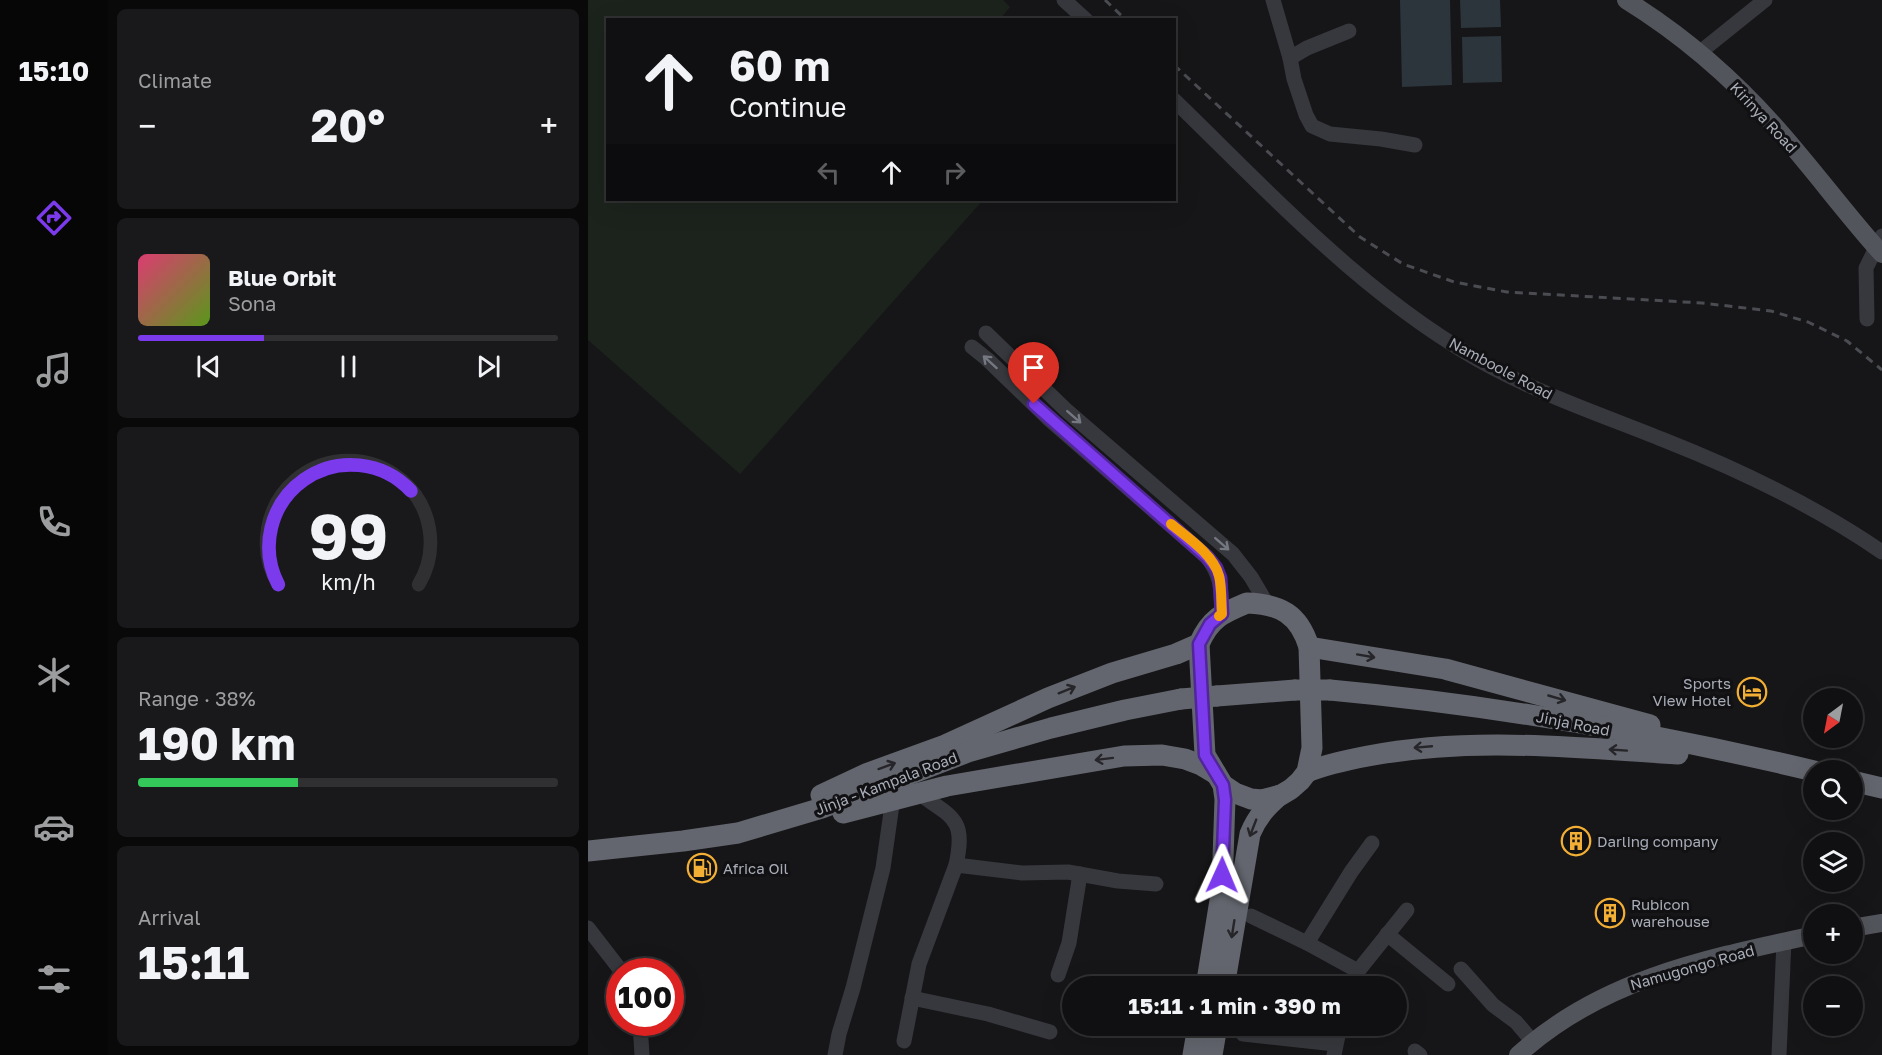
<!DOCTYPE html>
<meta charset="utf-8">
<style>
body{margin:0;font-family:"Golos Text",sans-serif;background:#19191b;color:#f1f3f6;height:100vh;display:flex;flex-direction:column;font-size:22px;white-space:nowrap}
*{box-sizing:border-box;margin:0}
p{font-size:20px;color:#9c9d9f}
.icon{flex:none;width:33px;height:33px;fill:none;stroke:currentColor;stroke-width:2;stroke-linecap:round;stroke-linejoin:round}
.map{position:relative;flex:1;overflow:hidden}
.details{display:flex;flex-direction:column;gap:9px;padding:9px;background:#09090a;width:480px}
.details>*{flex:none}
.top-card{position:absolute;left:18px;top:18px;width:570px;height:183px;border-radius:0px;box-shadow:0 6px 24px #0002,0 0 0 2px #303032;background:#101012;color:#f1f3f6;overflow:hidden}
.needle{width:39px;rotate:212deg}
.buttons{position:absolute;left:1215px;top:688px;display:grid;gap:12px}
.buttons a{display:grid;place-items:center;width:60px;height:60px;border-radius:50%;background:#101012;box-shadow:0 6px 24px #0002,0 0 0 2px #303032;font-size:30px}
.speed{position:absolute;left:18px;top:958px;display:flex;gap:12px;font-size:30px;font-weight:700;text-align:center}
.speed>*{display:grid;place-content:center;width:78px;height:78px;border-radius:50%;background:#101012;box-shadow:0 6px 24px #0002,0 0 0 2px #303032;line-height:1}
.speed .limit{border:9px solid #d22;background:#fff;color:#111}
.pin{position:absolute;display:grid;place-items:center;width:51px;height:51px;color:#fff;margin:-62px -26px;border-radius:50% 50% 50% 0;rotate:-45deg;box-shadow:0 0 6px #0007}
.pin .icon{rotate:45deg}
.me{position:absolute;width:66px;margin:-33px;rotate:1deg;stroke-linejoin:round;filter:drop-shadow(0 0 4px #0008)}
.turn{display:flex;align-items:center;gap:21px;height:126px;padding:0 24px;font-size:27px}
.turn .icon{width:78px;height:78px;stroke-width:2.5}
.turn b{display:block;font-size:42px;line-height:51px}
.lanes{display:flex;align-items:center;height:57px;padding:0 24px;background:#0003;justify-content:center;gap:30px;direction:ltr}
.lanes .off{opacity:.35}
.big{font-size:45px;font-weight:700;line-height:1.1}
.details .card{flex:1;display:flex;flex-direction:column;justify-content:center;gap:9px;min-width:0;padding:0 21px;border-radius:9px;background:#19191b}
.details .dial{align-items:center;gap:0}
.dial svg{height:156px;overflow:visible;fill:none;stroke:#303032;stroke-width:7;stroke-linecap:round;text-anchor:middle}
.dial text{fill:#f1f3f6;stroke:none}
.song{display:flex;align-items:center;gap:18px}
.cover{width:72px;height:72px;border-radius:9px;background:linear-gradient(135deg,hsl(340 70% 55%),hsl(90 70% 35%))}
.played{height:6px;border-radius:3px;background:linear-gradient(90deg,#7c3aed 30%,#303032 30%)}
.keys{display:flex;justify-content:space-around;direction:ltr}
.heat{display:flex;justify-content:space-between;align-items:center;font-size:33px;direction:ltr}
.charge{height:9px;border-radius:4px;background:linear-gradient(90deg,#34c759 38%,#303032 0)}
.trip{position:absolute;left:474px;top:976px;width:345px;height:60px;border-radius:30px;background:#101012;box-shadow:0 6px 24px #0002,0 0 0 2px #303032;font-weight:700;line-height:60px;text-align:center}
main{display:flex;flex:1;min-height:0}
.tabs{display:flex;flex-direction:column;width:108px;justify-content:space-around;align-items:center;background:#060607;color:#9c9d9f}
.tabs .icon{width:42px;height:42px}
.tabs .on{color:#7c3aed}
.tabs b{font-size:27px;color:#f1f3f6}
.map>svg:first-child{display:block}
</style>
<main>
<nav class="tabs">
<b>15:10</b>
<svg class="icon on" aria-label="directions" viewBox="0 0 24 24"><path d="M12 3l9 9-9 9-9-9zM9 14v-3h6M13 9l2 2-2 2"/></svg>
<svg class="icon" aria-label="music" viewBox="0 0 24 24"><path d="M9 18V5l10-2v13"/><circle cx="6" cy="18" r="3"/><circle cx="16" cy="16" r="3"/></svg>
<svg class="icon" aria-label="phone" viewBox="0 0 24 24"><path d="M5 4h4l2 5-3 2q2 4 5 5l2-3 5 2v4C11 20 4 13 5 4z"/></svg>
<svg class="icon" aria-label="climate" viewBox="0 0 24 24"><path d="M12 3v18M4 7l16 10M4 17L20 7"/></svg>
<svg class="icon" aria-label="car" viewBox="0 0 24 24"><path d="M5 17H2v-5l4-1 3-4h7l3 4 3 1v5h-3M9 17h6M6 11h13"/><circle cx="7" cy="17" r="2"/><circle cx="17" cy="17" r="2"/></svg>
<svg class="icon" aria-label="filters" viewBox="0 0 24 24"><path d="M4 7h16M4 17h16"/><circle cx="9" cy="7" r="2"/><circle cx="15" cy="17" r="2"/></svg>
</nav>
<section class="details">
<div class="card"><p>Climate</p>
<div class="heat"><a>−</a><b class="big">20°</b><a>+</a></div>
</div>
<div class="card">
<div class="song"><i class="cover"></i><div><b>Blue Orbit</b><p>Sona</p></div></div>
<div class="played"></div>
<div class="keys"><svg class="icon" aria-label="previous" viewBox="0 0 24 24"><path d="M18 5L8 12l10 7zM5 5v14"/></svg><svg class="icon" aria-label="pause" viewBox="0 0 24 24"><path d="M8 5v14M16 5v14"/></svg><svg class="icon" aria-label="next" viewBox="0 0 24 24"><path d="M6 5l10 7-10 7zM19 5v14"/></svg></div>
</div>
<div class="card dial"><svg viewBox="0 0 100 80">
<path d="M14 69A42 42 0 1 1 86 69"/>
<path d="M14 69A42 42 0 0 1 82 21" stroke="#7c3aed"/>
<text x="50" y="56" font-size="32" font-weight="700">99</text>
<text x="50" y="72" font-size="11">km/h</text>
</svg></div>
<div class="card"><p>Range · 38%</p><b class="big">190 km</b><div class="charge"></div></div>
<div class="card"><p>Arrival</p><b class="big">15:11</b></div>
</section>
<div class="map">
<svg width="1294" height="1055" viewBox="0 0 1294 1055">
<rect width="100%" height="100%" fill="#161618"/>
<!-- green -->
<path fill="#1c231d" d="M 0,0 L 415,0 L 422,7 L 411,20 L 20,20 L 20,200 L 395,200 L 152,474 L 0,340 Z"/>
<!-- water -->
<g fill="#2c353c">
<path d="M 812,0 L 862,0 L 864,85 L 814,87 Z"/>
<path d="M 872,0 L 912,0 L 913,27 L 873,28 Z"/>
<path d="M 913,36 L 914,82 L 875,83 L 874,37 Z"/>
</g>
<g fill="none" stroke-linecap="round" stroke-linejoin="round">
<!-- minor -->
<g stroke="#37383d" stroke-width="15">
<path d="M 476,0 L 498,20"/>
<path d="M 685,0 L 702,58 L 706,79 L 718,115 L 724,126 L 742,134 L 793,139 L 827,145"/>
<path d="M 1111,53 L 1177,0"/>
<path d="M 702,58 L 719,48 L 761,31"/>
<path d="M 586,100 C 686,197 781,301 905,368 C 960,397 1019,417 1076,440 C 1152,470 1227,506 1294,552"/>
<path d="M 1279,319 L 1278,268 L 1294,236"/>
<path d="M 398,333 L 478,410 L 645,554 L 663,577 L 679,604"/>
<path d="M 384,347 L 399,359 L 461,419 L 619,557 C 634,576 633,591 634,614"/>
<path d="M 330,793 C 365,818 378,818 368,865 L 434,873 L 480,872 L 530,881 L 568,884"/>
<path d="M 663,916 L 719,943 L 770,971"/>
<path d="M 0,928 L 34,972"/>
<path d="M 799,934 L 860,984"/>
<path d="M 719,943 L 763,872 L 784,843"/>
<path d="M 873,969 L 905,1005 L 928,1022 L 945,1042"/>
<path d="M 470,975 L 481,943 L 492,874"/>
<path d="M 762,987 L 770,971 L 819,910"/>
<path d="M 324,998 L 400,1014 L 462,1032"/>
<path d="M 52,1023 L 54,1055"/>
<path d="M 655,1034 L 747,1044"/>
<path d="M 316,1041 L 331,964 L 368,865"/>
<path d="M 827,1051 L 832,1055"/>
<path d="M 247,1055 L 251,1034 L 265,988 L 295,868 L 305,798"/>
<path d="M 746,1055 L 752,1026"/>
<path d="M 1191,1055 L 1196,941"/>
</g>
<!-- major -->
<g stroke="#53555c" stroke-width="18">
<path d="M 1038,0 C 1093,34 1142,76 1185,124 C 1223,166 1256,212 1294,254"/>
<path d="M 1264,928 L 1294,923"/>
<path d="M 930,1055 C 1013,979 1120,958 1226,935"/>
</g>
<!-- highway -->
<g stroke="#63666e" stroke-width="21">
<path d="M 659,603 C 692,604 711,614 721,647 L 724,748 L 719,772 L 712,781 L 703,789 L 693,795 L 674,800 L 663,799 L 647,793 L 635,785 L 617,755 L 611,644 C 622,618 635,613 659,603 Z"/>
<path d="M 721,647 L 857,669 L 1062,725"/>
<path d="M 742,690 C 905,705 1066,733 1226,771"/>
<path d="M 629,696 L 707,690"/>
<path d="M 719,772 C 739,764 759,760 780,756 C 883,736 987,748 1090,754"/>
<path d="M 1264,781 L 1294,788"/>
<path d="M 233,795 L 280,773 L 357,745 L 460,698 L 524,673 L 588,654 L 611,644"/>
<path d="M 255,813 L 359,786 L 536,756 L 574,755 L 597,759 L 613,765 L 628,774"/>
<path d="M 0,851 L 95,841 L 150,833 L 234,808 L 380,752 L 463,728 L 537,710 L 593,699"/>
<path d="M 618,987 L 634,888 L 637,799 L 635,785"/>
<path d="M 636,987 L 662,834 C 669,817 678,807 692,795"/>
<path d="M 605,1055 L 610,1026"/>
<path d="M 624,1055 L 629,1026"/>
</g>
<!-- rail -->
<g stroke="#4a4c52" stroke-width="3" stroke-dasharray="8 6" stroke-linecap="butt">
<path d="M 517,0 L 538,20"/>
<path d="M 586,65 L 772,237 L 815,264 L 866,282 L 919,292 L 1114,303 L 1183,311 L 1220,322 L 1259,341 L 1294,370"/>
</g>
<!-- highway-bridge -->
<g stroke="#63666e" stroke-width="21">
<path d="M 707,690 L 742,690"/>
<path d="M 593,699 L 629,696"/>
</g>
</g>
<!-- one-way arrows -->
<defs><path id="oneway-shaft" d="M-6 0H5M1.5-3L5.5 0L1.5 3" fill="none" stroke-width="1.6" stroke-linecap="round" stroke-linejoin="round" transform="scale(1.5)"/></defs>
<g stroke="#757881">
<use href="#oneway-shaft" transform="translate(402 362) rotate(-138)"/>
<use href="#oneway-shaft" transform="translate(486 417) rotate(41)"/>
<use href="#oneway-shaft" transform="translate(634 544) rotate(41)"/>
</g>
<g stroke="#26262a">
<use href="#oneway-shaft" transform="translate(778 656) rotate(10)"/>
<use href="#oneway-shaft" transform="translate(479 690) rotate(-22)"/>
<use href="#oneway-shaft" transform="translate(969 698) rotate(16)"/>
<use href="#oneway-shaft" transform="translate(835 747) rotate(175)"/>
<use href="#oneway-shaft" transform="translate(1030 750) rotate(-176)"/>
<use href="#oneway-shaft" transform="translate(516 759) rotate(173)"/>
<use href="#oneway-shaft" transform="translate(299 766) rotate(-20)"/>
<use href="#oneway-shaft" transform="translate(665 828) rotate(111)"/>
<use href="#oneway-shaft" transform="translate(645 929) rotate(99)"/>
</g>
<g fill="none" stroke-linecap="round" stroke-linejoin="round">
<!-- route casing -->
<g stroke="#51269a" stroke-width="15">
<path id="route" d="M 446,404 L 619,557 L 628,568 L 632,578 L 634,614 L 622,624 L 611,644 L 617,755 L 635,785 L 637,800 L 634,875"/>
</g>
<!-- route -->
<use href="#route" stroke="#7c3aed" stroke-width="10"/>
<!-- slow -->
<path stroke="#f59e0b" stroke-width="10" d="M 583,524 C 599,537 626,555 631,576 C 634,588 633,602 634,614 L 631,616"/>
</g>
<!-- icons -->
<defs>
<g id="hotel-ring" transform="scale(1.5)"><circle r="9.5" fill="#111113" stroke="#f2ae35" stroke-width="1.5"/><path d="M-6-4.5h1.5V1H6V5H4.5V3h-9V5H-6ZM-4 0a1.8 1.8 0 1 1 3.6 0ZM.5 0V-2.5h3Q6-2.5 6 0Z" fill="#f2ae35"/></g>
<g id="building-ring" transform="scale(1.5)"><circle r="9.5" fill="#111113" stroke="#f2ae35" stroke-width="1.5"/><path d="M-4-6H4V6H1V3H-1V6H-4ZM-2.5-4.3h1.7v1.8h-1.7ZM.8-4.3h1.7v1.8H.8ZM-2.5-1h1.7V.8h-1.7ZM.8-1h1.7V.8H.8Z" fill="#f2ae35"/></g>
<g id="fuel-ring" transform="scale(1.5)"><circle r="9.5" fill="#111113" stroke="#f2ae35" stroke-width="1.5"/><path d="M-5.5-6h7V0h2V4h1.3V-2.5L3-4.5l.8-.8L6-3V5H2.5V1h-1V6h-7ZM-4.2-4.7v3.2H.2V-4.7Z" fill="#f2ae35"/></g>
</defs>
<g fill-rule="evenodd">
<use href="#hotel-ring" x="1164" y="692"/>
<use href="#building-ring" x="988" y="841"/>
<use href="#fuel-ring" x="114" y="868"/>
<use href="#building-ring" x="1022" y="913"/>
</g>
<g text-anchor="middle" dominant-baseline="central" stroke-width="6" stroke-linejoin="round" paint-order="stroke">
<!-- street labels -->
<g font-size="15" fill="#a8adb8" stroke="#111113">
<text transform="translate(1176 117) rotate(47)">Kirinya Road</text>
<text transform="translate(913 368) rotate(28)">Namboole Road</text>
<text transform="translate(985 723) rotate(11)">Jinja Road</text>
<text transform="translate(298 783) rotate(-21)">Jinja - Kampala Road</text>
<text transform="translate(1104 967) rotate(-16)">Namugongo Road</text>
</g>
<!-- poi labels -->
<g font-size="15" fill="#a8adb8" stroke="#111113" text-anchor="start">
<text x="1143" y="683" text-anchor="end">Sports<tspan x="1143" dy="17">View Hotel</tspan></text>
<text x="1009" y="841">Darling company</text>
<text x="135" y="868">Africa Oil</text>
<text x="1043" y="904">Rubicon<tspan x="1043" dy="17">warehouse</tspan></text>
</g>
</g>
</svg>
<div class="buttons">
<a><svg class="needle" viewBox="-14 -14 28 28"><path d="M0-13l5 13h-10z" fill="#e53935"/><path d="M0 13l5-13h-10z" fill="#9c9d9f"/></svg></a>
<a><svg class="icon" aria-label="search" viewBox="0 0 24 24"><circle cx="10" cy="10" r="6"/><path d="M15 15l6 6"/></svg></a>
<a><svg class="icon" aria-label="layers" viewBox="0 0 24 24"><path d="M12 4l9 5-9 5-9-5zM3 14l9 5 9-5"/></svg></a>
<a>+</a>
<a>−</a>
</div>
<div class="speed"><div class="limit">100</div></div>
<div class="pin" style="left:446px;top:404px;background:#d93025"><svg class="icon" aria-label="arrive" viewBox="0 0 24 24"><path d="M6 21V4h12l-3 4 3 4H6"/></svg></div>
<svg class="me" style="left:634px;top:875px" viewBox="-20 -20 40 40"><path d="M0-17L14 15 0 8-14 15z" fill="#7c3aed" stroke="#fff" stroke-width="4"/></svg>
<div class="trip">15:11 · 1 min · 390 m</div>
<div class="top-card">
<div class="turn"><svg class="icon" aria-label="ahead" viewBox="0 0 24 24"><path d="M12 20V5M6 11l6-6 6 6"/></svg><div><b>60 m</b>Continue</div></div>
<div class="lanes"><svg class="icon off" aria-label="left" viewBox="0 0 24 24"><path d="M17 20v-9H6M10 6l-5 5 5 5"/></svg><svg class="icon" aria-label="ahead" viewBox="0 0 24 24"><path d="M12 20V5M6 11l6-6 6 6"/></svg><svg class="icon off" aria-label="right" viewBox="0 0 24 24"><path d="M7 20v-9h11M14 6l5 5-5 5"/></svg></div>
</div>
</div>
</main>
